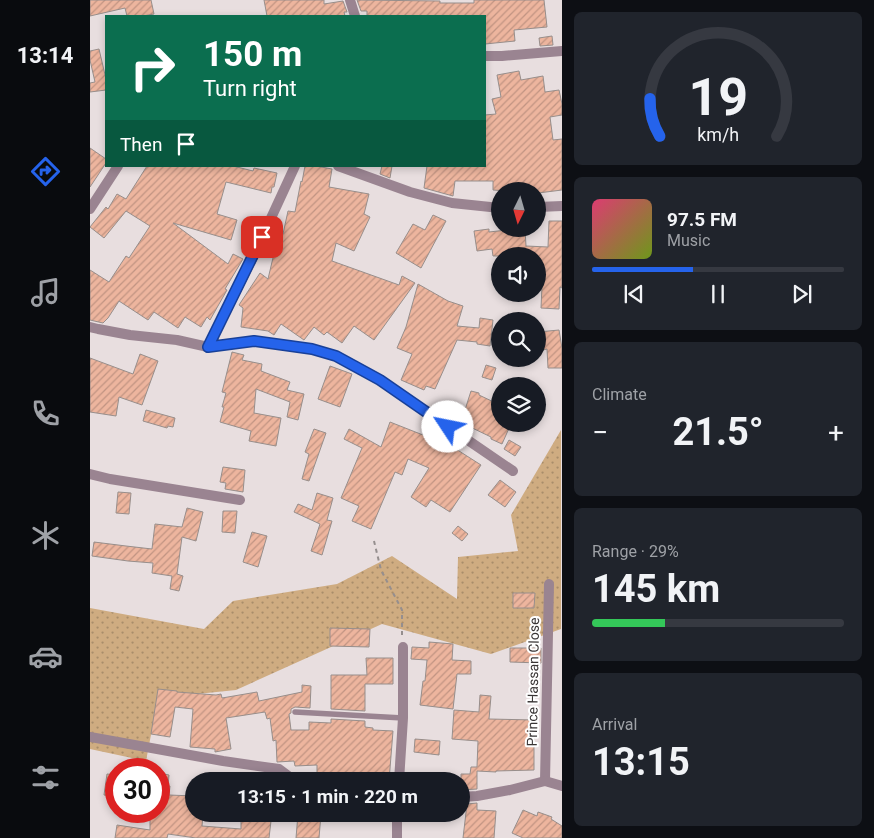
<!DOCTYPE html>
<meta charset="utf-8">
<style>
body{margin:0;font-family:Roboto,sans-serif;background:#20242c;color:#f1f3f6;height:100vh;display:flex;flex-direction:column;font-size:19px;white-space:nowrap}
*{box-sizing:border-box;margin:0}
p{font-size:16px;color:#9ea1a6}
.icon{flex:none;width:28px;height:28px;fill:none;stroke:currentColor;stroke-width:2;stroke-linecap:round;stroke-linejoin:round}
.map{position:relative;flex:1;overflow:hidden}
.drawer{display:flex;flex-direction:column;gap:12px;padding:12px;background:#0d0f14;width:312px}
.drawer>*{flex:none}
.banner{position:absolute;left:15px;top:15px;width:381px;height:152px;border-radius:0px;box-shadow:0 2px 8px #0003;background:#0b6e4f;color:#fff;overflow:hidden}
.needle{width:32px;rotate:185deg}
.tools{position:absolute;left:401px;top:182px;display:grid;gap:10px}
.tools a{display:grid;place-items:center;width:55px;height:55px;border-radius:50%;background:#171b24;box-shadow:0 2px 8px #0003;font-size:25px}
.speed{position:absolute;left:15px;top:758px;display:flex;gap:10px;font-size:25px;font-weight:700;text-align:center}
.speed>*{display:grid;place-content:center;width:65px;height:65px;border-radius:50%;background:#171b24;box-shadow:0 2px 8px #0003;line-height:1}
.speed .limit{border:8px solid #d22;background:#fff;color:#111}
.pin{position:absolute;display:grid;place-items:center;width:42px;height:42px;color:#fff;margin:-21px;border-radius:10px;box-shadow:0 2px 8px #0006}
.me{position:absolute;width:55px;margin:-28px;rotate:304deg;stroke-linejoin:round;filter:drop-shadow(0 0 4px #0008)}
.turn{display:flex;align-items:center;gap:18px;height:105px;padding:0 15px;font-size:22px}
.turn .icon{width:65px;height:65px;stroke-width:2.5}
.turn b{display:block;font-size:35px;line-height:42px}
.then{display:flex;align-items:center;height:48px;padding:0 15px;background:#0003;gap:10px;font-size:19px}
.big{font-size:38px;font-weight:700;line-height:1.1}
.drawer .card{flex:1;display:flex;flex-direction:column;justify-content:center;gap:8px;min-width:0;padding:0 18px;border-radius:8px;background:#20242c}
.drawer .dial{align-items:center;gap:0}
.dial svg{height:130px;overflow:visible;fill:none;stroke:#363941;stroke-width:7;stroke-linecap:round;text-anchor:middle}
.dial text{fill:#f1f3f6;stroke:none}
.song{display:flex;align-items:center;gap:15px}
.cover{width:60px;height:60px;border-radius:8px;background:linear-gradient(135deg,hsl(340 70% 55%),hsl(80 70% 35%))}
.played{height:5px;border-radius:2px;background:linear-gradient(90deg,#2563eb 40%,#363941 40%)}
.keys{display:flex;justify-content:space-around;direction:ltr}
.heat{display:flex;justify-content:space-between;align-items:center;font-size:28px;direction:ltr}
.charge{height:8px;border-radius:4px;background:linear-gradient(90deg,#34c759 29%,#363941 0)}
.trip{position:absolute;left:95px;top:772px;width:285px;height:50px;border-radius:25px;background:#171b24;box-shadow:0 2px 8px #0003;font-weight:700;line-height:50px;text-align:center}
main{display:flex;flex:1;min-height:0}
.tab-bar{display:flex;flex-direction:column;width:90px;justify-content:space-around;align-items:center;background:#090b0e;color:#9ea1a6}
.tab-bar .icon{width:35px;height:35px}
.tab-bar .current{color:#2563eb}
.tab-bar b{font-size:22px;color:#f1f3f6}
.map>svg:first-child{display:block}
</style>
<main>
<nav class="tab-bar">
<b>13:14</b>
<svg class="icon current" aria-label="directions" viewBox="0 0 24 24"><path d="M12 3l9 9-9 9-9-9zM9 14v-3h6M13 9l2 2-2 2"/></svg>
<svg class="icon" aria-label="music" viewBox="0 0 24 24"><path d="M9 18V5l10-2v13"/><circle cx="6" cy="18" r="3"/><circle cx="16" cy="16" r="3"/></svg>
<svg class="icon" aria-label="phone" viewBox="0 0 24 24"><path d="M5 4h4l2 5-3 2q2 4 5 5l2-3 5 2v4C11 20 4 13 5 4z"/></svg>
<svg class="icon" aria-label="climate" viewBox="0 0 24 24"><path d="M12 3v18M4 7l16 10M4 17L20 7"/></svg>
<svg class="icon" aria-label="car" viewBox="0 0 24 24"><path d="M5 17H2v-5l4-1 3-4h7l3 4 3 1v5h-3M9 17h6M6 11h13"/><circle cx="7" cy="17" r="2"/><circle cx="17" cy="17" r="2"/></svg>
<svg class="icon" aria-label="filters" viewBox="0 0 24 24"><path d="M4 7h16M4 17h16"/><circle cx="9" cy="7" r="2"/><circle cx="15" cy="17" r="2"/></svg>
</nav>
<div class="map">
<svg width="472" height="838" viewBox="0 0 472 838">
<defs>
<pattern id="grass-dots" width="8" height="8" patternUnits="userSpaceOnUse" patternTransform="scale(1.25)"><rect width="8" height="8" fill="#cfac81"/><path d="M2 2h.1M6 6h.1" fill="none" stroke="#a98d6a" stroke-width="1.8" stroke-linecap="round"/></pattern>
<pattern id="building-hatch" width="6" height="6" patternUnits="userSpaceOnUse" patternTransform="scale(1.25)"><rect width="6" height="6" fill="#edb59e"/><path d="M-1 1l2-2M0 6l6-6M5 7l2-2" fill="none" stroke="#c19482"/></pattern>
</defs>
<rect width="100%" height="100%" fill="#e8dedf"/>
<!-- grass -->
<path fill="url(#grass-dots)" d="M 471,430 L 471,629 L 401,654 L 292,624 L 146,690 L 68,698 L 56,761 L 0,749 L 0,608 L 114,629 L 143,601 L 247,584 L 302,556 L 367,599 L 368,557 L 428,551 L 421,515 Z"/>
<!-- building -->
<g fill="url(#building-hatch)" stroke="#978e8b">
<path d="M 0,0 L 61,0 L 64,14 L 53,16 L 37,16 L 35,8 L 0,16 Z"/>
<path d="M 174,0 L 234,0 L 234,4 L 253,1 L 257,12 L 254,12 L 255,16 L 177,16 Z"/>
<path d="M 267,0 L 350,1 L 350,3 L 384,3 L 384,0 L 454,0 L 457,27 L 424,30 L 425,41 L 395,44 L 395,16 L 277,16 L 277,11 L 271,11 Z"/>
<path d="M 462,36 L 463,45 L 450,46 L 449,38 Z"/>
<path d="M 9,49 L 16,79 L 16,90 L 0,92 L 0,83 L 5,82 L 0,60 L 0,51 Z"/>
<path d="M 429,71 L 431,80 L 453,76 L 455,92 L 469,90 L 472,104 L 472,115 L 460,117 L 463,140 L 472,139 L 472,190 L 448,193 L 448,191 L 433,191 L 433,189 L 418,191 L 403,190 L 403,181 L 365,181 L 363,196 L 334,188 L 337,166 L 395,166 L 395,115 L 406,114 L 402,99 L 411,97 L 407,75 Z"/>
<path d="M 0,148 L 16,159 L 16,163 L 0,187 Z"/>
<path d="M 57,166 L 143,166 L 163,171 L 164,168 L 187,173 L 184,187 L 182,187 L 181,193 L 136,182 L 127,214 L 147,220 L 141,240 L 83,223 L 138,264 L 143,254 L 153,259 L 135,289 L 137,290 L 120,320 L 117,317 L 111,327 L 95,317 L 88,328 L 64,312 L 58,320 L 29,301 L 18,318 L 13,323 L 0,320 L 0,270 L 19,282 L 36,256 L 39,258 L 60,226 L 36,211 L 14,238 L 0,227 L 16,207 L 18,209 L 27,194 L 36,199 Z"/>
<path d="M 215,166 L 226,166 L 242,169 L 239,187 L 279,194 L 274,214 L 280,217 L 264,251 L 246,243 L 242,261 L 309,285 L 312,276 L 325,283 L 284,340 L 264,326 L 252,343 L 237,332 L 234,335 L 224,327 L 214,340 L 191,324 L 184,335 L 178,331 L 151,327 L 153,308 L 149,305 L 170,273 L 178,279 L 186,245 L 189,246 L 191,234 L 193,234 L 198,211 L 205,212 L 211,181 L 212,182 Z"/>
<path d="M 292,166 L 302,166 L 300,178 L 290,174 Z"/>
<path d="M 343,215 L 356,221 L 331,268 L 306,253 L 323,224 L 335,230 Z"/>
<path d="M 459,221 L 472,221 L 472,288 L 470,287 L 469,309 L 451,308 L 452,286 L 448,286 L 448,256 L 403,256 L 402,249 L 387,251 L 384,231 L 399,229 L 399,232 L 417,230 L 417,229 L 435,229 L 436,246 L 458,247 Z"/>
<path d="M 328,284 L 358,301 L 373,306 L 367,326 L 389,328 L 390,318 L 403,320 L 400,346 L 387,344 L 387,342 L 367,340 L 345,389 L 336,386 L 334,390 L 311,380 L 322,354 L 307,348 L 316,327 Z"/>
<path d="M 469,330 L 472,348 L 472,368 L 458,368 L 457,349 L 448,351 L 448,332 Z"/>
<path d="M 142,352 L 154,355 L 152,360 L 172,364 L 171,371 L 200,382 L 197,390 L 214,394 L 208,420 L 197,417 L 200,402 L 166,389 L 164,413 L 191,418 L 186,446 L 159,441 L 161,431 L 130,422 L 134,407 L 132,407 L 136,393 L 132,392 Z"/>
<path d="M 50,354 L 68,361 L 52,405 L 29,397 L 26,416 L 0,412 L 0,358 L 43,374 Z"/>
<path d="M 396,365 L 406,368 L 402,380 L 392,377 Z"/>
<path d="M 240,366 L 262,374 L 250,407 L 228,399 Z"/>
<path d="M 381,391 L 389,393 L 389,395 L 410,405 L 410,424 L 416,424 L 420,426 L 412,444 L 401,439 L 401,437 L 374,424 L 372,428 L 349,412 L 354,404 L 373,416 Z"/>
<path d="M 56,410 L 85,418 L 83,427 L 78,426 L 77,428 L 53,421 Z"/>
<path d="M 300,422 L 333,435 L 334,434 L 355,443 L 355,442 L 391,465 L 360,512 L 341,500 L 336,507 L 321,497 L 339,468 L 318,459 L 312,475 L 305,472 L 281,529 L 262,521 L 269,506 L 251,498 L 272,448 L 254,439 L 259,429 L 291,447 Z"/>
<path d="M 224,429 L 236,433 L 219,481 L 212,479 L 219,454 L 215,452 Z"/>
<path d="M 419,440 L 431,447 L 425,456 L 414,449 Z"/>
<path d="M 133,467 L 155,470 L 153,492 L 135,489 L 136,483 L 130,482 Z"/>
<path d="M 410,480 L 426,492 L 415,507 L 398,495 Z"/>
<path d="M 28,492 L 41,493 L 39,514 L 26,513 Z"/>
<path d="M 227,493 L 243,498 L 237,520 L 242,521 L 232,555 L 221,551 L 230,524 L 204,512 L 208,504 L 222,510 Z"/>
<path d="M 97,508 L 113,512 L 106,541 L 92,537 L 87,574 L 93,576 L 89,591 L 80,589 L 82,576 L 62,573 L 63,563 L 38,561 L 2,556 L 4,542 L 36,546 L 62,549 L 65,524 L 92,527 Z"/>
<path d="M 133,511 L 147,511 L 145,533 L 132,532 Z"/>
<path d="M 368,526 L 378,534 L 372,541 L 362,533 Z"/>
<path d="M 162,532 L 177,536 L 168,567 L 153,562 Z"/>
<path d="M 423,593 L 445,593 L 444,608 L 423,608 Z"/>
<path d="M 240,628 L 280,629 L 279,647 L 240,646 Z"/>
<path d="M 339,642 L 363,644 L 362,660 L 381,661 L 381,674 L 367,674 L 363,709 L 330,705 L 333,681 L 335,681 L 337,660 L 321,659 L 322,647 L 339,648 Z"/>
<path d="M 420,648 L 451,648 L 451,663 L 420,662 Z"/>
<path d="M 276,658 L 303,658 L 303,684 L 275,684 L 275,711 L 241,709 L 241,675 L 277,675 Z"/>
<path d="M 212,685 L 221,686 L 220,708 L 205,707 L 201,709 L 201,713 L 199,714 L 201,730 L 219,730 L 219,722 L 241,723 L 241,719 L 275,721 L 275,727 L 283,728 L 283,730 L 303,731 L 299,781 L 227,781 L 227,765 L 205,766 L 204,761 L 187,762 L 186,740 L 183,741 L 180,718 L 177,719 L 175,712 L 136,718 L 141,749 L 125,752 L 125,749 L 100,747 L 103,709 L 85,707 L 80,737 L 61,734 L 68,689 L 87,691 L 87,692 L 126,695 L 131,694 L 132,698 L 167,692 L 169,701 L 212,692 Z"/>
<path d="M 390,695 L 401,696 L 399,719 L 444,720 L 444,770 L 406,771 L 406,772 L 387,771 L 387,789 L 371,790 L 371,774 L 380,774 L 381,767 L 387,767 L 388,741 L 362,739 L 364,710 L 389,712 Z"/>
<path d="M 325,739 L 350,741 L 349,755 L 324,752 Z"/>
<path d="M 69,773 L 79,775 L 78,786 L 80,786 L 79,795 L 104,796 L 104,814 L 113,814 L 112,826 L 151,829 L 151,818 L 181,821 L 179,838 L 106,838 L 78,834 L 77,838 L 25,838 L 27,825 L 60,830 L 60,811 L 69,811 Z"/>
<path d="M 17,774 L 26,775 L 26,797 L 14,795 Z"/>
<path d="M 387,803 L 387,810 L 406,811 L 404,838 L 373,838 L 377,804 Z"/>
<path d="M 433,810 L 447,816 L 448,812 L 462,817 L 461,819 L 472,826 L 472,838 L 433,838 L 422,833 Z"/>
<path d="M 208,814 L 231,814 L 229,838 L 206,838 Z"/>
</g>
<g fill="none" stroke-linecap="round" stroke-linejoin="round">
<!-- path -->
<path stroke="#958e8e" stroke-width="2" stroke-dasharray="4 4" stroke-linecap="butt" d="M 284,541 L 291,570 L 312,610 L 312,636"/>
<!-- lane -->
<path stroke="#9a8491" stroke-width="5.5" d="M 205,712 L 313,718"/>
<!-- street -->
<g stroke="#9a8491" stroke-width="10">
<path d="M 260,0 L 265,16"/>
<path d="M 395,56 L 412,56 L 472,51"/>
<path d="M 248,166 L 320,192 L 362,203 L 410,208"/>
<path d="M 448,207 L 472,206"/>
<path d="M 0,209 L 28,166"/>
<path d="M 0,327 L 8,329 L 40,335 L 87,340 L 118,347 L 163,341 L 222,349 L 246,356 L 290,380 L 423,471"/>
<path d="M 118,347 L 164,255 L 205,166"/>
<path d="M 0,474 L 20,479 L 150,500"/>
<path d="M 0,737 L 133,761 L 189,769 L 205,781"/>
<path d="M 309,781 L 313,718 L 313,647"/>
<path d="M 455,781 L 459,584"/>
<path d="M 371,797 L 387,796 L 420,790 L 455,781 L 472,786"/>
<path d="M 307,838 L 307,814"/>
</g>
</g>
<g fill="none" stroke-linecap="round" stroke-linejoin="round">
<!-- route casing -->
<g stroke="#184099" stroke-width="12">
<path id="route" d="M 172,237 L 118,347 L 164,341 L 222,349 L 246,356 L 290,380 L 358,427"/>
</g>
<!-- route -->
<use href="#route" stroke="#2563eb" stroke-width="9"/>
</g>
<g text-anchor="middle" dominant-baseline="central" stroke-width="4" stroke-linejoin="round" paint-order="stroke">
<!-- street labels -->
<g font-size="14" fill="#393535" stroke="#fff">
<text transform="translate(443 682) rotate(-89)">Prince Hassan Close</text>
</g>
</g>
</svg>
<div class="tools">
<a><svg class="needle" viewBox="-14 -14 28 28"><path d="M0-13l5 13h-10z" fill="#e53935"/><path d="M0 13l5-13h-10z" fill="#9ea1a6"/></svg></a>
<a><svg class="icon" aria-label="sound" viewBox="0 0 24 24"><path d="M4 9h4l5-4v14l-5-4H4zM17 9q2 3 0 6"/></svg></a>
<a><svg class="icon" aria-label="search" viewBox="0 0 24 24"><circle cx="10" cy="10" r="6"/><path d="M15 15l6 6"/></svg></a>
<a><svg class="icon" aria-label="layers" viewBox="0 0 24 24"><path d="M12 4l9 5-9 5-9-5zM3 14l9 5 9-5"/></svg></a>
</div>
<div class="speed"><div class="limit">30</div></div>
<div class="pin" style="left:172px;top:237px;background:#d93025"><svg class="icon" aria-label="arrive" viewBox="0 0 24 24"><path d="M6 21V4h12l-3 4 3 4H6"/></svg></div>
<svg class="me" style="left:358px;top:427px" viewBox="-20 -20 40 40"><circle r="19" fill="#fff"/><path d="M0-13L10 11 0 6-10 11z" fill="#2563eb"/></svg>
<div class="trip">13:15 · 1 min · 220 m</div>
<div class="banner">
<div class="turn"><svg class="icon" aria-label="right" viewBox="0 0 24 24"><path d="M7 20v-9h11M14 6l5 5-5 5"/></svg><div><b>150 m</b>Turn right</div></div>
<div class="then">Then<svg class="icon" aria-label="arrive" viewBox="0 0 24 24"><path d="M6 21V4h12l-3 4 3 4H6"/></svg></div>
</div>
</div>
<section class="drawer">
<div class="card dial"><svg viewBox="0 0 100 80">
<path d="M14 69A42 42 0 1 1 86 69"/>
<path d="M14 69A42 42 0 0 1 8 46" stroke="#2563eb"/>
<text x="50" y="56" font-size="32" font-weight="700">19</text>
<text x="50" y="72" font-size="11">km/h</text>
</svg></div>
<div class="card">
<div class="song"><i class="cover"></i><div><b>97.5 FM</b><p>Music</p></div></div>
<div class="played"></div>
<div class="keys"><svg class="icon" aria-label="previous" viewBox="0 0 24 24"><path d="M18 5L8 12l10 7zM5 5v14"/></svg><svg class="icon" aria-label="pause" viewBox="0 0 24 24"><path d="M8 5v14M16 5v14"/></svg><svg class="icon" aria-label="next" viewBox="0 0 24 24"><path d="M6 5l10 7-10 7zM19 5v14"/></svg></div>
</div>
<div class="card"><p>Climate</p>
<div class="heat"><a>−</a><b class="big">21.5°</b><a>+</a></div>
</div>
<div class="card"><p>Range · 29%</p><b class="big">145 km</b><div class="charge"></div></div>
<div class="card"><p>Arrival</p><b class="big">13:15</b></div>
</section>
</main>
